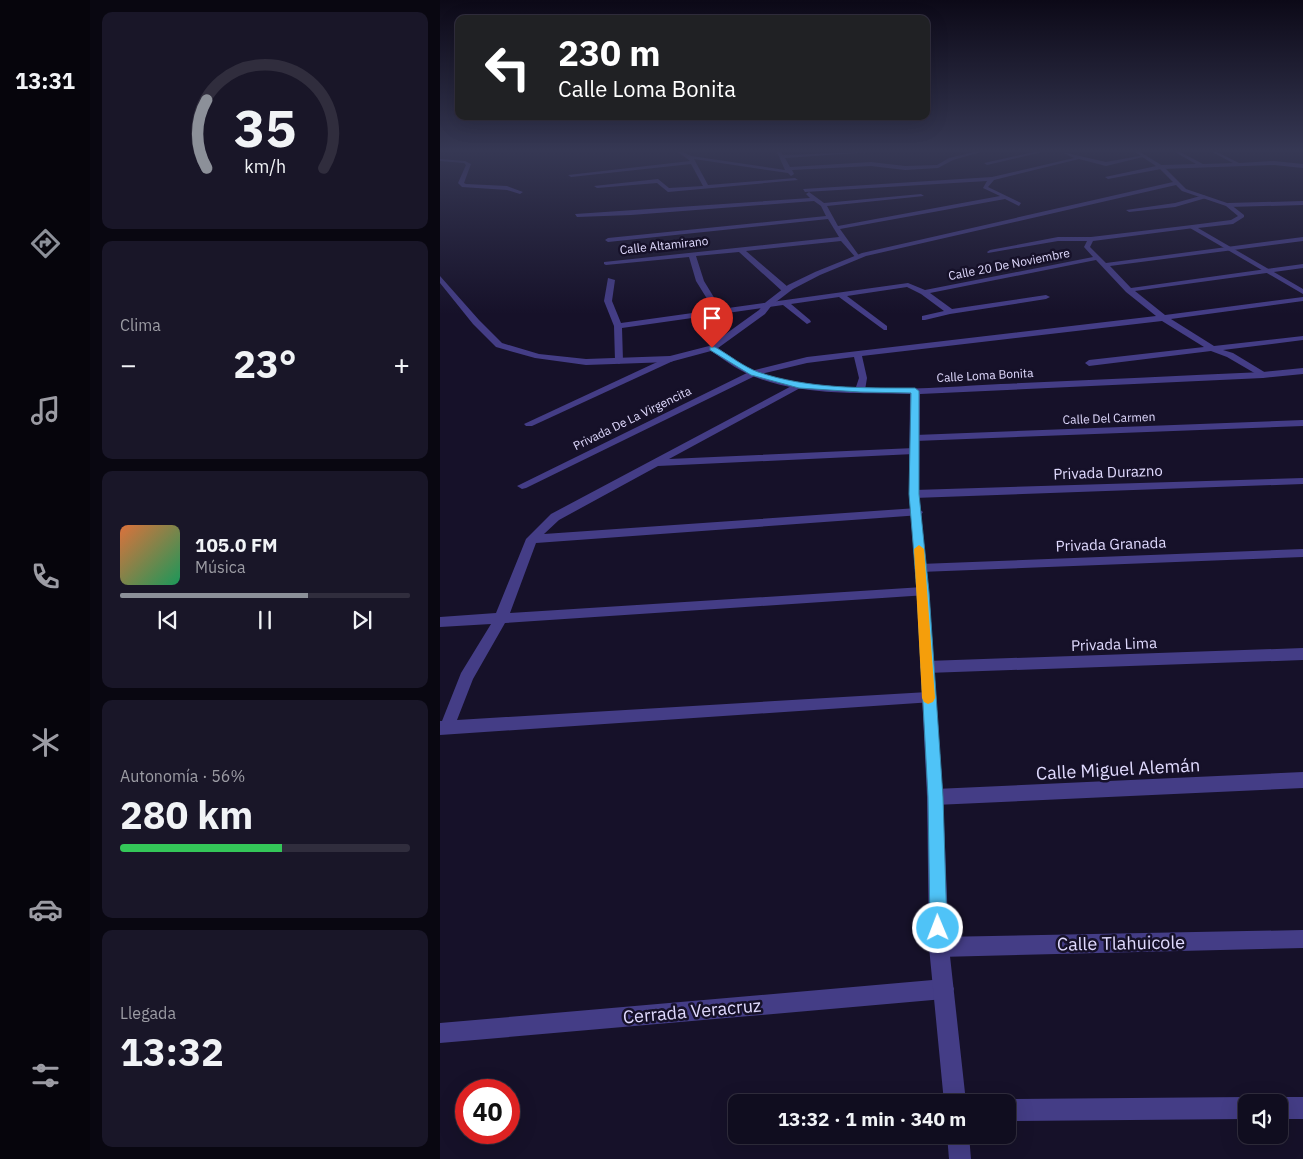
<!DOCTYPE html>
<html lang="es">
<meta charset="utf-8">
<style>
body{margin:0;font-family:"IBM Plex Sans",sans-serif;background:#191628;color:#f1f3f6;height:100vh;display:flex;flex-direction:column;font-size:19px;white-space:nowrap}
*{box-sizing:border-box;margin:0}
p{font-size:16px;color:#9c9ca4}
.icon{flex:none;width:28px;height:28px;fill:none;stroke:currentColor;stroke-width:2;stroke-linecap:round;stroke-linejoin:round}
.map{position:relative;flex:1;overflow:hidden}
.sheet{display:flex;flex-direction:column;gap:12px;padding:12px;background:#090711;width:350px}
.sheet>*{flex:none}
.banner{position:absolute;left:15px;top:15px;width:475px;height:105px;border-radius:10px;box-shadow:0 5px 20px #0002,0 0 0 1px #302d3d;background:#202124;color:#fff;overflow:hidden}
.fabs{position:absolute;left:798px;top:1094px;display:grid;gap:10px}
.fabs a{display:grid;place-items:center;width:50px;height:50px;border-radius:10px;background:#100d1f;box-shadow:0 5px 20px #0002,0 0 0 1px #302d3d;font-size:25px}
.speed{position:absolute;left:15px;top:1079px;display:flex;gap:10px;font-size:25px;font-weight:700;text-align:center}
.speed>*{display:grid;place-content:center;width:65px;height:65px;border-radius:50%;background:#100d1f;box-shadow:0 5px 20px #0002,0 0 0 1px #302d3d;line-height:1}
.speed .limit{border:8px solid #d22;background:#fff;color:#111}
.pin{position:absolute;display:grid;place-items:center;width:42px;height:42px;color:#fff;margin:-51px -21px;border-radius:50% 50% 50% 0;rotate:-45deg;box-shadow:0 0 5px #0007}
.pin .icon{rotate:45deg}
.me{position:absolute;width:55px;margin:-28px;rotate:359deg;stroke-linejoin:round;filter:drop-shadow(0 0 4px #0008)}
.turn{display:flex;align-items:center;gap:18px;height:105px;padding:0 20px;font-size:22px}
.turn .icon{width:65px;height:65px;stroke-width:2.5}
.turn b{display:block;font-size:35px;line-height:42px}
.big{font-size:38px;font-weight:700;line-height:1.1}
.sheet .widget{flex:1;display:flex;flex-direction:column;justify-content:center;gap:8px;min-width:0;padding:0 18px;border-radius:10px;background:#191628}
.sheet .dial{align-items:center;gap:0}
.dial svg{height:130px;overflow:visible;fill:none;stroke:#302d3d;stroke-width:7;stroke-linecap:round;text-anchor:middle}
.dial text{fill:#f1f3f6;stroke:none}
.song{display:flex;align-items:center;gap:15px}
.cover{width:60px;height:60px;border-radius:8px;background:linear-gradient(135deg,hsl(20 70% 55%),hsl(150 70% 35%))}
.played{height:5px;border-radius:2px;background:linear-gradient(90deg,#8c9099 65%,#302d3d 65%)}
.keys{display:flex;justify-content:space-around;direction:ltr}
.heat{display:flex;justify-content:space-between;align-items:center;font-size:28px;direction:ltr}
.charge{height:8px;border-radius:4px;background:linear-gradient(90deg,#34c759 56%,#302d3d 0)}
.trip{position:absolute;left:288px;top:1094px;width:288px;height:50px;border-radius:10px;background:#100d1f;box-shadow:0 5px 20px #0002,0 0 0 1px #302d3d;font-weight:700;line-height:50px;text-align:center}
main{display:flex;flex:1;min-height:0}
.tabs{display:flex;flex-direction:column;width:90px;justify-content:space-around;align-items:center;background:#06050c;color:#9c9ca4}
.tabs .icon{width:35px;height:35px}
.tabs .on{color:#8c9099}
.tabs b{font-size:22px;color:#f1f3f6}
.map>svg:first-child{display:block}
</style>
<main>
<nav class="tabs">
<b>13:31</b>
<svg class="icon on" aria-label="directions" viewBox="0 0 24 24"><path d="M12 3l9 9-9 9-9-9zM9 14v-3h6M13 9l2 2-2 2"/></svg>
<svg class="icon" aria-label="music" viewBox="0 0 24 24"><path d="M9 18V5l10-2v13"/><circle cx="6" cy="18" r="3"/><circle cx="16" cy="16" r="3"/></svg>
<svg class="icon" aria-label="phone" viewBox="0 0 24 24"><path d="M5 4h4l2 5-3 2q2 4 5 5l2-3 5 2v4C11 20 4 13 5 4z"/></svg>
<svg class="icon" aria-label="climate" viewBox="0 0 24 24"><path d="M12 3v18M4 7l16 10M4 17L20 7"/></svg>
<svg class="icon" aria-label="car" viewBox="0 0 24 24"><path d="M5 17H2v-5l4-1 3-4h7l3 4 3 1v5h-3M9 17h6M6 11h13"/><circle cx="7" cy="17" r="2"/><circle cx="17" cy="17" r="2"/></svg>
<svg class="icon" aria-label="filters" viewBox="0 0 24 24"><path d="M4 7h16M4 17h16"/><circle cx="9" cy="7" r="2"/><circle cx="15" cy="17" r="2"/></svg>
</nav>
<section class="sheet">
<div class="widget dial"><svg viewBox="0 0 100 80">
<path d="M14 69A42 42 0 1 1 86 69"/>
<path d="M14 69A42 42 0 0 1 14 27" stroke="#8c9099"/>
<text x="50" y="56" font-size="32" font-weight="700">35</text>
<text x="50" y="72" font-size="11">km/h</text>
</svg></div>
<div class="widget"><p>Clima</p>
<div class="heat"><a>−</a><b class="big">23°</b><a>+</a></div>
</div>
<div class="widget">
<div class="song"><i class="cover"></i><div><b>105.0 FM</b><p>Música</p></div></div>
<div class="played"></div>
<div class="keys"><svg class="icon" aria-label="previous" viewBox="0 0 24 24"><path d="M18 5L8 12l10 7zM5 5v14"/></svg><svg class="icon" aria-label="pause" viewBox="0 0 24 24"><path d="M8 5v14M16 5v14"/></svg><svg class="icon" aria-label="next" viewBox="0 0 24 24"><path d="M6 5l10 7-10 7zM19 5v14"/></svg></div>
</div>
<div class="widget"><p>Autonomía · 56%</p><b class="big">280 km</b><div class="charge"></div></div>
<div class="widget"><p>Llegada</p><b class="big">13:32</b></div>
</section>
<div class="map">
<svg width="863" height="1159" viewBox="0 0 863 1159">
<rect width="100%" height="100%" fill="#161129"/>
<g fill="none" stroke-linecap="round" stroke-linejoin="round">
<!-- minor -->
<g fill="#443d86" fill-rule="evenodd">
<path d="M 238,152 L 243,152 L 251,156 L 345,170 L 337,152 L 341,152 L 343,155 L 431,152 L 345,158 L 350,167 L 431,162 L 465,166 L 497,165 L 509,158 L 534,152 L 541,152 L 513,160 L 498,168 L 465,170 L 431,166 L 352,170 L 354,174 L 351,176 L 348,173 L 254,159 L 268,185 L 355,178 L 358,180 L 228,192 L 217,183 L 157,188 L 154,186 L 218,179 L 229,188 L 263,186 L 251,164 L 131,177 L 128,175 L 250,161 Z"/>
<path d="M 594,152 L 602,152 L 547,165 L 544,163 Z"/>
<path d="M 622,152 L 666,162 L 705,155 L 707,156 L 666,166 L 639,159 L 554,180 L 548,187 L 581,203 L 579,206 L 565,199 L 400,229 L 420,257 L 417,259 L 401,241 L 306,251 L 348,287 L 348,291 L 342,291 L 299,252 L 256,256 L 264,281 L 281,309 L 468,283 L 485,290 L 653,257 L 644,247 L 647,241 L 618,241 L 548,253 L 547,252 L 550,250 L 618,237 L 651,237 L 752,225 L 754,228 L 653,241 L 650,247 L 666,263 L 863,237 L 863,241 L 670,266 L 691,288 L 863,264 L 863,268 L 695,291 L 725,315 L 863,297 L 863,301 L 731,319 L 774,346 L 863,336 L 863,340 L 783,350 L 793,353 L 826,373 L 827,375 L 823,378 L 787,357 L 771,351 L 649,366 L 645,363 L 649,360 L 764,347 L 722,321 L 422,356 L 427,378 L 425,390 L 420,393 L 415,390 L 419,378 L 414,357 L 367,363 L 317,375 L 86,488 L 82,489 L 77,486 L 311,371 L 367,357 L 716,316 L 686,292 L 656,260 L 490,293 L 512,309 L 606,295 L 610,297 L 606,299 L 510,314 L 485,320 L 482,320 L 482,316 L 504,311 L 481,294 L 467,287 L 407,296 L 447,326 L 447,330 L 444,330 L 399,297 L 351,304 L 370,320 L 371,322 L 367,324 L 343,305 L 182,328 L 183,361 L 179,364 L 175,361 L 174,326 L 164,301 L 168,278 L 175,280 L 172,301 L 181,323 L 274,310 L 256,281 L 249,257 L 166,265 L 164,264 L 164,262 L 399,237 L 388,219 L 168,242 L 165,240 L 168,238 L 386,216 L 381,206 L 374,201 L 191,215 L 137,217 L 135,214 L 370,198 L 366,194 L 369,192 L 384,203 L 481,194 L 484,196 L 387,206 L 398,226 L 560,196 L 543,188 L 547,181 L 365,192 L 363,189 L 552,177 L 634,158 Z"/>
<path d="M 735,152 L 740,152 L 763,164 L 793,163 L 772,152 L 777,152 L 799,163 L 834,161 L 863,164 L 863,168 L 834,165 L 721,169 L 668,179 L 665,177 L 721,165 L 756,164 Z"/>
<path d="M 0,159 L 25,161 L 31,164 L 24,183 L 26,184 L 67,186 L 83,192 L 80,194 L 67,190 L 22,187 L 18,183 L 26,165 L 24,163 L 0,161 Z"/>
<path d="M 764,195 L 766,198 L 735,207 L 689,212 L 686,210 L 735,203 Z"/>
<path d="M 863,201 L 863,205 L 788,207 L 785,205 L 788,203 Z"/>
<path d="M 230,356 L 234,359 L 233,361 L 92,426 L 86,426 L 84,424 Z"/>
<path d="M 359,382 L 362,383 L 362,387 L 229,459 L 474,448 L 479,451 L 474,454 L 218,466 L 119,520 L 104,534 L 477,508 L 483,512 L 481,515 L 96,543 L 70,613 L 483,587 L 487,589 L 489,592 L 487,595 L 65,623 L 33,679 L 17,720 L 488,692 L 493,694 L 495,698 L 493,702 L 0,735 L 0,721 L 2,721 L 21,673 L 51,624 L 0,627 L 0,617 L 56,613 L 86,539 L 111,514 Z"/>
<path d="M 863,420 L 863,426 L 475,441 L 470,438 L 475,435 Z"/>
<path d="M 863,478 L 863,484 L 474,498 L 469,494 L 474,490 Z"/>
<path d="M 863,549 L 863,557 L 480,572 L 474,568 L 480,564 Z"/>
<path d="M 863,648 L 863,660 L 487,673 L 482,671 L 480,667 L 482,663 L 487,661 Z"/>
<path d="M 863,772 L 863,788 L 495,805 L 489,803 L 487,797 L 489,791 L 495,789 Z"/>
<path d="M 863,930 L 863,948 L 499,957 L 492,954 L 489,947 L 492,940 L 499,937 Z"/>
<path d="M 504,979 L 511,982 L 514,989 L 511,996 L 504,999 L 0,1043 L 0,1023 Z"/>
<path d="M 806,1097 L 815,1102 L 806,1102 L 806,1119 L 566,1121 L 566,1102 L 558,1102 L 566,1099 Z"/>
<path d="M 839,1097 L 863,1097 L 863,1119 L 839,1119 L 839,1102 L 830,1102 Z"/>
</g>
<!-- tertiary -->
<g fill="#443d86" fill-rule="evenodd">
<path d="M 695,152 L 700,152 L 723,166 L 746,189 L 790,204 L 804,215 L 804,217 L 793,224 L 758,228 L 863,289 L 863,294 L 750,228 L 752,225 L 791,220 L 798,216 L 786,206 L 742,191 L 736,185 L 426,256 L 380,275 L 353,289 L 332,305 L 325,314 L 278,348 C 291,357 305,368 320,373 C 394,397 484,388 561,384 C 649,380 736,376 823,372 L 863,368 L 863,374 L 823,378 L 480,394 L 479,494 L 489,592 L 503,797 L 509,947 L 526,1102 L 504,1102 L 489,947 L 487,797 L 477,592 L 469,494 L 470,394 C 419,393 359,396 310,375 C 296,369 283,359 271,351 L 230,362 L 146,365 L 95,358 L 56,347 L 33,324 L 0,283 L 0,276 L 39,320 L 62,343 L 99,354 L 146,359 L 230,356 L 269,346 L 319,310 L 326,302 L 348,285 L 375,272 L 422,253 L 733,182 L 719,168 Z"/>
<path d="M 507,1135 L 529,1135 L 531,1159 L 509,1159 Z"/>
</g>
</g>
<!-- sky -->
<linearGradient id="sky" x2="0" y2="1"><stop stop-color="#0c0917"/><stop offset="0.48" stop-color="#363854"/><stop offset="1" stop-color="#363854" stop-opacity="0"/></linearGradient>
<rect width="863" height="314" fill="url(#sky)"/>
<!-- route -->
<path fill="#4fc3f7" stroke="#337fa1" d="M 270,347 L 275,347 C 289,355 304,367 318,372 C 368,389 422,388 475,388 L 479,391 L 479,494 L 489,592 L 503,797 L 507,928 L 505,934 L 498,937 L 492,934 L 490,928 L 488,797 L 477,592 L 469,494 L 471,393 L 420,392 L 359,388 L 311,375 L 270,350 Z"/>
<!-- slow -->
<path fill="#f59e0b" d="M 479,545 L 484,549 L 495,698 L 493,702 L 488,704 L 484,702 L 482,698 L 474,549 Z"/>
<g text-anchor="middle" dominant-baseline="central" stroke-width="5" stroke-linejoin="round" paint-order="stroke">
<!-- far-street labels -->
<g font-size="12" fill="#e0dafe" stroke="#161129">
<text transform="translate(224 245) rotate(-6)">Calle Altamirano</text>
<text transform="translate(569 264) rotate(-11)">Calle 20 De Noviembre</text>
<text transform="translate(545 375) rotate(-3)">Calle Loma Bonita</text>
<text transform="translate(192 418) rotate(-26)">Privada De La Virgencita</text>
<text transform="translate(669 418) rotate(-2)">Calle Del Carmen</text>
</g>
<!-- street labels -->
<g font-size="15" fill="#e0dafe" stroke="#161129">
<text transform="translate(668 472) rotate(-2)">Privada Durazno</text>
<text transform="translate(671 544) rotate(-2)">Privada Granada</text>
<text transform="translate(674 644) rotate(-2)">Privada Lima</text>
</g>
<!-- near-street labels -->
<g font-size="18" fill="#e0dafe" stroke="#161129">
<text transform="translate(678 769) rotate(-3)">Calle Miguel Alemán</text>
<text transform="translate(681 943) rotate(-1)">Calle Tlahuicole</text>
<text transform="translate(252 1011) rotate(-5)">Cerrada Veracruz</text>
</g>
</g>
</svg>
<div class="fabs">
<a><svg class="icon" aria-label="sound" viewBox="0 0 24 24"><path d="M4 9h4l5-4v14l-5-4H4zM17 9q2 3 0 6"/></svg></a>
</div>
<div class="speed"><div class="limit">40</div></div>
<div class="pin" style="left:272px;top:348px;background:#d93025"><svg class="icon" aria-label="arrive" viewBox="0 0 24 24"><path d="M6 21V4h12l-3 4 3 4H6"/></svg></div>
<svg class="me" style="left:498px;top:928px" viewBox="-20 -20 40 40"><circle r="17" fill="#4fc3f7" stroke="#fff" stroke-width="3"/><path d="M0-11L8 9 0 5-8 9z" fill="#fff"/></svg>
<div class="trip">13:32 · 1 min · 340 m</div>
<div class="banner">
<div class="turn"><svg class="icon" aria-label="left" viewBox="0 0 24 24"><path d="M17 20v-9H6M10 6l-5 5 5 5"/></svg><div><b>230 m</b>Calle Loma Bonita</div></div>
</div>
</div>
</main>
